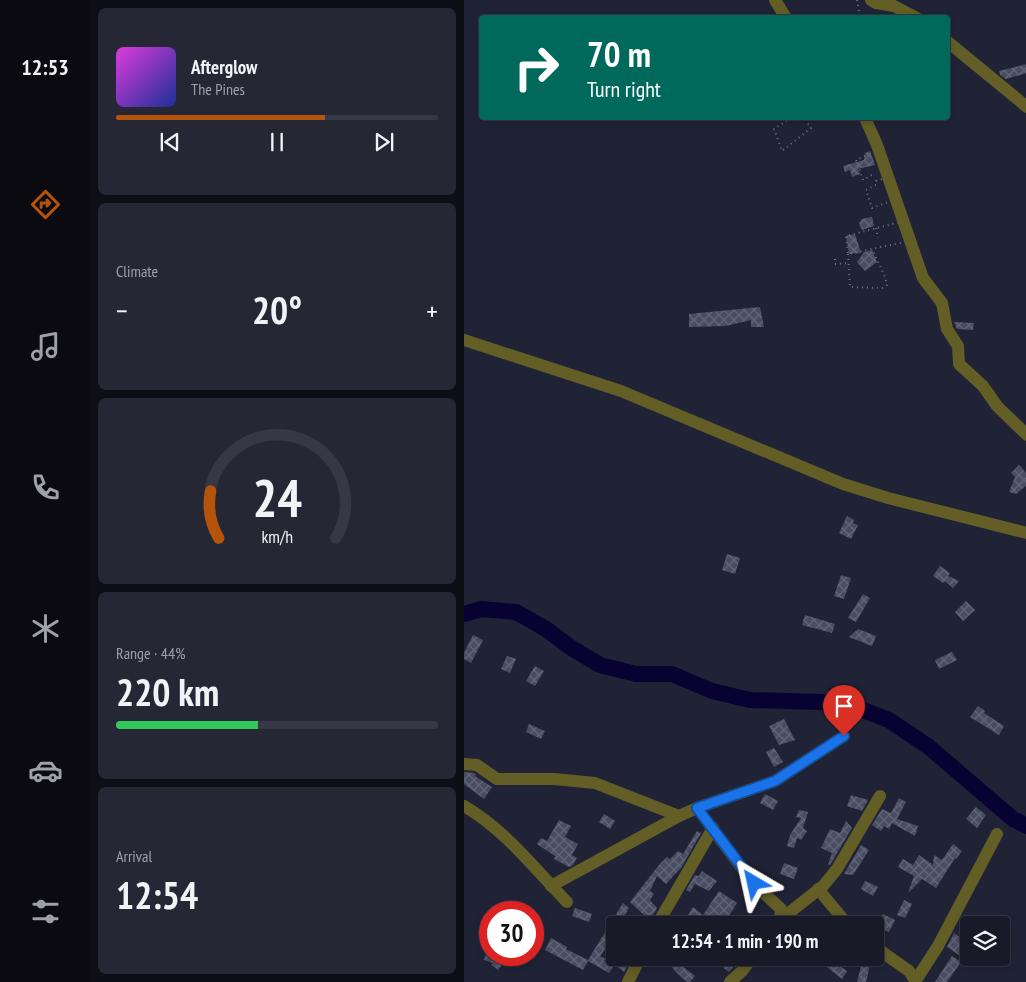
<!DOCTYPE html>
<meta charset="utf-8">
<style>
body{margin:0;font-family:"PT Sans Narrow",sans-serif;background:#252734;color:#f1f3f6;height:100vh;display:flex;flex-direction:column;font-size:19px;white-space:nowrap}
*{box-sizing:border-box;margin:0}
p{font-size:16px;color:#9fa1a8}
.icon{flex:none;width:28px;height:28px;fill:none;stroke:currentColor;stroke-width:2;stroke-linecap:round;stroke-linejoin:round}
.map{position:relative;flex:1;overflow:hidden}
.panel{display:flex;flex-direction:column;gap:8px;padding:8px;background:#0d0e16;width:374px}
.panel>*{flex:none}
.guide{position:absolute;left:15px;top:15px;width:471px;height:105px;border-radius:5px;box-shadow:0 2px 8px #0003,0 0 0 1px #363845;background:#00695c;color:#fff;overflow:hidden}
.fabs{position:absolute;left:496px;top:916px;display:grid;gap:10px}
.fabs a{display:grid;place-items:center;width:50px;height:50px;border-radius:5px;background:#181a28;box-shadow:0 2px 8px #0003,0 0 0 1px #363845;font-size:25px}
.speed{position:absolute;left:15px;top:901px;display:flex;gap:10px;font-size:25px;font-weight:700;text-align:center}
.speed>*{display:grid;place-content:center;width:65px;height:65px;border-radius:50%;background:#181a28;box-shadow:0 2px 8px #0003,0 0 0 1px #363845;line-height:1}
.speed .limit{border:8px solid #d22;background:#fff;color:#111}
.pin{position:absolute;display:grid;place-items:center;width:42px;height:42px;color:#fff;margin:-51px -21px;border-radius:50% 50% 50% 0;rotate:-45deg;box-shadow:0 0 5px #0007}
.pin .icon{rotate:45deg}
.me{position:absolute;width:55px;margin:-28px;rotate:324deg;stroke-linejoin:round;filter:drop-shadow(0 0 4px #0008)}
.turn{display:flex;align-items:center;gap:18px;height:105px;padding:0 25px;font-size:22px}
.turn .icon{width:65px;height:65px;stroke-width:2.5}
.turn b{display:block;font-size:35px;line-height:42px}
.big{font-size:38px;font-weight:600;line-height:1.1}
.panel .widget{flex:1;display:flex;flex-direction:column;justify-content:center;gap:8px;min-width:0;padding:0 18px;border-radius:8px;background:#252734}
.panel .dial{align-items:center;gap:0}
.dial svg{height:130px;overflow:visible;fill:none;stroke:#363845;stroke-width:7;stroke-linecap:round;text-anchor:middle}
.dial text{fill:#f1f3f6;stroke:none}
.song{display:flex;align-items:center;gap:15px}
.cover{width:60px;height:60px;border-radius:8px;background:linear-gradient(135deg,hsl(300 70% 55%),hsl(230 70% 35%))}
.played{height:5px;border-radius:2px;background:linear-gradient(90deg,#b45309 65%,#363845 65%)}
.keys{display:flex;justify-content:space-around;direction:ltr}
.heat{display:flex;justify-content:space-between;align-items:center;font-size:28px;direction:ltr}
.charge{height:8px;border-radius:4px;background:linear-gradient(90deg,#34c759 44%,#363845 0)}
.trip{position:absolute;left:142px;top:916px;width:278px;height:50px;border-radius:5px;background:#181a28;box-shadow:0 2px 8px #0003,0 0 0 1px #363845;font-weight:600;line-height:50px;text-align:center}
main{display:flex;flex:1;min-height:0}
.dock{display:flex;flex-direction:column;width:90px;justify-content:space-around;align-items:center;background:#0a0a10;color:#9fa1a8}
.dock .icon{width:35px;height:35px}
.dock .active{color:#b45309}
.dock b{font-size:22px;color:#f1f3f6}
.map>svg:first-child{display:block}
</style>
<main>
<nav class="dock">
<b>12:53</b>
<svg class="icon active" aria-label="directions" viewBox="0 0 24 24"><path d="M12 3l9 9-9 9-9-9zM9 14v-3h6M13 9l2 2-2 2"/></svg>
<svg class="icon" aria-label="music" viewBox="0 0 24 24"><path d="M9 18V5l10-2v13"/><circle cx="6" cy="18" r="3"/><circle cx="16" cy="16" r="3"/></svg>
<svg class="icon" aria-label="phone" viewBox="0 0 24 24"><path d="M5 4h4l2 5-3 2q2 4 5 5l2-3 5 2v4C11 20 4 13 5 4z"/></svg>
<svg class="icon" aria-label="climate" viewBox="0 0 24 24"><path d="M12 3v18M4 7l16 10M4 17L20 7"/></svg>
<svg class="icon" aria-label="car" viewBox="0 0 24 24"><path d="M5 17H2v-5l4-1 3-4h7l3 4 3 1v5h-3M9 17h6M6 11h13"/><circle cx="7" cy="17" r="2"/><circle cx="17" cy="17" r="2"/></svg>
<svg class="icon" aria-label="filters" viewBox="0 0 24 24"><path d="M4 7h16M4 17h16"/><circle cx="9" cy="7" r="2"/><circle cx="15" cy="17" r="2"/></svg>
</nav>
<section class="panel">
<div class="widget">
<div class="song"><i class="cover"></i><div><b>Afterglow</b><p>The Pines</p></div></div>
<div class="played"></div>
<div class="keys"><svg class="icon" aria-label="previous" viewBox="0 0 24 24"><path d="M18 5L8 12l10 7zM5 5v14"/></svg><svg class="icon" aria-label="pause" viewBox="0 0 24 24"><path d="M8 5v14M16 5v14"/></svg><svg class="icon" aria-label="next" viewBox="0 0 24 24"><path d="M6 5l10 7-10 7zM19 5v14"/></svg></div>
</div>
<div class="widget"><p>Climate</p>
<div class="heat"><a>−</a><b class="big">20°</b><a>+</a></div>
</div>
<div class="widget dial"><svg viewBox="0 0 100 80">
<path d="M14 69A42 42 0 1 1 86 69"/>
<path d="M14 69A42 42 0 0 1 9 40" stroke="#b45309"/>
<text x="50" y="56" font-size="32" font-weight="700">24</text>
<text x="50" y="72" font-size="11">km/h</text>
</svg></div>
<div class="widget"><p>Range · 44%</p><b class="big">220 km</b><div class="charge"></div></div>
<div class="widget"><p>Arrival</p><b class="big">12:54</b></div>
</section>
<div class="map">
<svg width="563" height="982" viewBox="0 0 563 982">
<defs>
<pattern id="building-cross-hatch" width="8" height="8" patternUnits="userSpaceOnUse" patternTransform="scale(1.25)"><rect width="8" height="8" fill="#494d62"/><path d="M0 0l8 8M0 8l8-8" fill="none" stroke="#626678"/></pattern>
</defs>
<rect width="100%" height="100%" fill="#202336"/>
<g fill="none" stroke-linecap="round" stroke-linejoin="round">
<!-- river -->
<path stroke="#080232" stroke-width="16" d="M 0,614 L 17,609 L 52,612 L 82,629 L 109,649 L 136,665 L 172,674 L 208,674 L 248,691 L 286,700 L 356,702 L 391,707 L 425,720 L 465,747 L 549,819 L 563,826"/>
</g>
<!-- building -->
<g fill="url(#building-cross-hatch)">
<path d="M 563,64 L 563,73 L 542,79 L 536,75 L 535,71 Z"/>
<path d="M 406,151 L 411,165 L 394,169 L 396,174 L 388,177 L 386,170 L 381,172 L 379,166 L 400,160 L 401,153 Z"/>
<path d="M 408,217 L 410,226 L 398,230 L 395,223 L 398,219 Z"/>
<path d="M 391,234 L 397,253 L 385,254 L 382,236 Z"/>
<path d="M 408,250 L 413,262 L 401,271 L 393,262 L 400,252 Z"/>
<path d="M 296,307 L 300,327 L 287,327 L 287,320 L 261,326 L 225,327 L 225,314 Z"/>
<path d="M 490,322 L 510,323 L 509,330 L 493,329 Z"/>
<path d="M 555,465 L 563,474 L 563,485 L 552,494 L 545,492 L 551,477 L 547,473 Z"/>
<path d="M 383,516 L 390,520 L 389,523 L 394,525 L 387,539 L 375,533 Z"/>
<path d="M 263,554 L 276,558 L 271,574 L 258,570 Z"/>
<path d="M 476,566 L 486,573 L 484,576 L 495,581 L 489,588 L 481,581 L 479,583 L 469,576 Z"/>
<path d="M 377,575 L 387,578 L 380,599 L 370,596 Z"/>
<path d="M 399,594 L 406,598 L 392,622 L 384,618 Z"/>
<path d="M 502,601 L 511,610 L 499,621 L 491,612 Z"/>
<path d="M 341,615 L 371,624 L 368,633 L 338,625 Z"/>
<path d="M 394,629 L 412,636 L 408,646 L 385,637 Z"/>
<path d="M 9,635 L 19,640 L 7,663 L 0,659 L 0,653 Z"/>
<path d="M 488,652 L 493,660 L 475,669 L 471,660 Z"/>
<path d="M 43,656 L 52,659 L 46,673 L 37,669 Z"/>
<path d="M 71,666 L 80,671 L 71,686 L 62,681 Z"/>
<path d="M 514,706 L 521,711 L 520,713 L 540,726 L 535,735 L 506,717 Z"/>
<path d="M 320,719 L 331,740 L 315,745 L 305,726 Z"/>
<path d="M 65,724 L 81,731 L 77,739 L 62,732 Z"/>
<path d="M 310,748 L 319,762 L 310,767 L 302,752 Z"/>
<path d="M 0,772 L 10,773 L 12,774 L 11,776 L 28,787 L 20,799 L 0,784 Z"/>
<path d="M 301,794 L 314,801 L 309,810 L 296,803 Z"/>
<path d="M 387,795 L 404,800 L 398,811 L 383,806 Z"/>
<path d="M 435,798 L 442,802 L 433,819 L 454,826 L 451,836 L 428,823 L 425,829 L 420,826 L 417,831 L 408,825 L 418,809 L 427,813 Z"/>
<path d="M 512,807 L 522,815 L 513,828 L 502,819 Z"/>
<path d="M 335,810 L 344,812 L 339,828 L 343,831 L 337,840 L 333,838 L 330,848 L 323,846 L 326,835 L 337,818 L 332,817 Z"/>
<path d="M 140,814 L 151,821 L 146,829 L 135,822 Z"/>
<path d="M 95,820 L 107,826 L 101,837 L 114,844 L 108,855 L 113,858 L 109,865 L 105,867 L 90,859 L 91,856 L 73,844 L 77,838 L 83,841 Z"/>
<path d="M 382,821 L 388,828 L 366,865 L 364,864 L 368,853 L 357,848 L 366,829 L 376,833 Z"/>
<path d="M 233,831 L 237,833 L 217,868 L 202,884 L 193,876 L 186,891 L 190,894 L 186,900 L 193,908 L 183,925 L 173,925 L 180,915 L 166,902 L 195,865 L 203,857 L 206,859 L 214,851 L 219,854 Z"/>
<path d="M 489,844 L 498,851 L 492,859 L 491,858 L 472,888 L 458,879 L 444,893 L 450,876 L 434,867 L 439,859 L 449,865 L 455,855 L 469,865 L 470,855 L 478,860 Z"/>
<path d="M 397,845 L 405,850 L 389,875 L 380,874 Z"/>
<path d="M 320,863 L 334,868 L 330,879 L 316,874 Z"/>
<path d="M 238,871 L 253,881 L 245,891 L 231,884 L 226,892 L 222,890 L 231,875 L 235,876 Z"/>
<path d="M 401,881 L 414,887 L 409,896 L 397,889 Z"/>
<path d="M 255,891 L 273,903 L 259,925 L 251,921 L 249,924 L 251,925 L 242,925 L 224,915 L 229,907 L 239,915 Z"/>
<path d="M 440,900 L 448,904 L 441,918 L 433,915 Z"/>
<path d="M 159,903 L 165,908 L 158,921 L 151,917 L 151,932 L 136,957 L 141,958 L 140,961 L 149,967 L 145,973 L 124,961 L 119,970 L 81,950 L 87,938 L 103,947 L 102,949 L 124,960 Z"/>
<path d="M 111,908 L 128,914 L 125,922 L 108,916 Z"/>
<path d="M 419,914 L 431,920 L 425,932 L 417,929 L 419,925 L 414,923 Z"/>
<path d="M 490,933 L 498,939 L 496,942 L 501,945 L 495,955 L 483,947 Z"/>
<path d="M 22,952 L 26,953 L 26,955 L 46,955 L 34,970 L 27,965 L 29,963 L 20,960 Z"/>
<path d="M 488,956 L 497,962 L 483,982 L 471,982 Z"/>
<path d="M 152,958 L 162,958 L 166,960 L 160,972 L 150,964 Z"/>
<path d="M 247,958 L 277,958 L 265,972 Z"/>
<path d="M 364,958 L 383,971 L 378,979 L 359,964 Z"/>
<path d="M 399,958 L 407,960 L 402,982 L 393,982 Z"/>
<path d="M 212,961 L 231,976 L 226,982 L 223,982 L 213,973 L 207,966 Z"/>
</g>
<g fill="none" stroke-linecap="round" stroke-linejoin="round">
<!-- path -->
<g stroke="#707382" stroke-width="2" stroke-dasharray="1 4" stroke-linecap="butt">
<path d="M 393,0 L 396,18"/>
<path d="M 327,118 L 310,129 L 318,151 L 347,128 L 340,118"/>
<path d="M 401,156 L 392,160 L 399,180 L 411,173"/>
<path d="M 421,178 L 429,200 L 408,208 L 402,190 L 412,185 L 412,181 Z"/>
<path d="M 436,222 L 441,242 L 384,254 L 382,236 Z"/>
<path d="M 412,228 L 414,238"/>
<path d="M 384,254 L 386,287 L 418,288 L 423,285 L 421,277 L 408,249"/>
<path d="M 371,259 L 371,264 L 385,263"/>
</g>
<!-- minor -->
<g stroke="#625e25" stroke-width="12">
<path d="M 311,0 L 322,18"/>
<path d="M 407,0 L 412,3 L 430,6 L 453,18"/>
<path d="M 484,42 L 563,107"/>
<path d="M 401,118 L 413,145 L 459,278 L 478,303 L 483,329 L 494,346 L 495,364 L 519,386 L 533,406 L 563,435"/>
<path d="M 0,340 L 157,391 L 379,484 L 424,498 L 563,533"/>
<path d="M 0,764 L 13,765 L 33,779 L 90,779 L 131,783 L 215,816 L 233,808 L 289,883 L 317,909 L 316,920 L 312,925"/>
<path d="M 0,806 C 40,829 71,869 103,902"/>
<path d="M 233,808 L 311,781 L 380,736"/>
<path d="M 87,886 L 215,816"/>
<path d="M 354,889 L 384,925"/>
<path d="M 316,920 L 359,886 L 373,869 L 416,796"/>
<path d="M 193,925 L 249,828"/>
<path d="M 411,947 L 445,971 L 452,982"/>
<path d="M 452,980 L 474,946 L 533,834"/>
<path d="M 164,982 L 176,958"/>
<path d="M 266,982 L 278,971 L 288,958"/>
</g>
</g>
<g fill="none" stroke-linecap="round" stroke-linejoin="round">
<!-- route casing -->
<g stroke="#114b97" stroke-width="12">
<path id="route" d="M 290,883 L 233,808 L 311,781 L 380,736"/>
</g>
<!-- route -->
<use href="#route" stroke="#1a73e8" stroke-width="9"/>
</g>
</svg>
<div class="fabs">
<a><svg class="icon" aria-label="layers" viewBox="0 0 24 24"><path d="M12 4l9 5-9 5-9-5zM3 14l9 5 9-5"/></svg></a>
</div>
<div class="speed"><div class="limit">30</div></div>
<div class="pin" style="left:380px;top:736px;background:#d93025"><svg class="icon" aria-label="arrive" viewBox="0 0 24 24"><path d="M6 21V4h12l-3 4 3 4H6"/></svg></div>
<svg class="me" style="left:290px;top:883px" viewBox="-20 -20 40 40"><path d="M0-17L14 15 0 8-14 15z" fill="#1a73e8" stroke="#fff" stroke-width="4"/></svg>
<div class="trip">12:54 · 1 min · 190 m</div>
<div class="guide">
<div class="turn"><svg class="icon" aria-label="right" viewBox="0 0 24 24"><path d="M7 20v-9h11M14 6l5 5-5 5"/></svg><div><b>70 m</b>Turn right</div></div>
</div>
</div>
</main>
